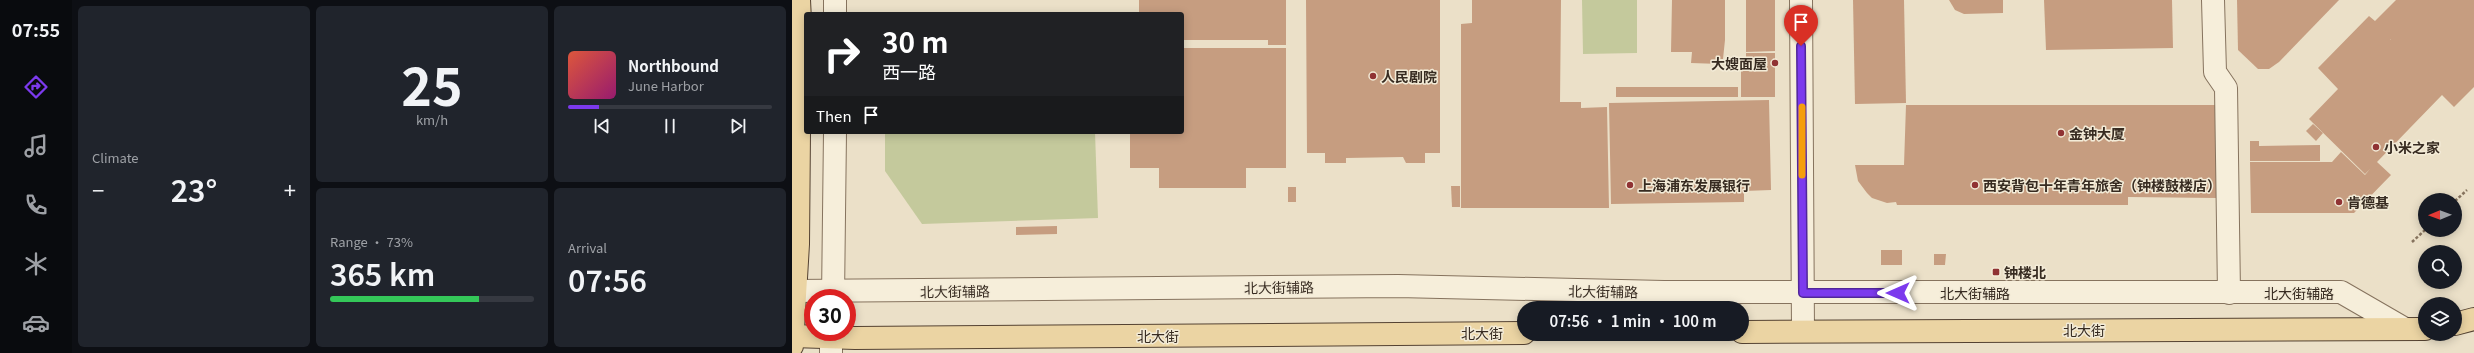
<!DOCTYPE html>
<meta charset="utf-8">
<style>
body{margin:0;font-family:Georgia,"Noto Sans SC",serif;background:#20242c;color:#f1f3f6;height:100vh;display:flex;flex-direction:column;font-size:15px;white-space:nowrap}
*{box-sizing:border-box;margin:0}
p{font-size:13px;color:#9ea1a6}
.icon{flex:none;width:22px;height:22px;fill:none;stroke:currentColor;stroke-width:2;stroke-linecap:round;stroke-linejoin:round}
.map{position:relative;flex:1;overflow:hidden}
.drawer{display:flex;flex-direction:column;gap:6px;padding:6px;background:#0d0f14;width:720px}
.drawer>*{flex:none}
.guide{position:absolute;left:12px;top:12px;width:380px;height:122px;border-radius:4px;box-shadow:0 2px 10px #0003;background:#202124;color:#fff;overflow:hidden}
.needle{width:26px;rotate:269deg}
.buttons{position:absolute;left:1626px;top:193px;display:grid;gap:8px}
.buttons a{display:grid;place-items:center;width:44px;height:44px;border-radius:50%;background:#171b24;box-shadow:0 2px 10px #0003;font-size:20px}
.speed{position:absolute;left:12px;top:289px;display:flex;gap:8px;font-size:20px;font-weight:700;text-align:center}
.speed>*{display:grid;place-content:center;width:52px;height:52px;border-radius:50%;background:#171b24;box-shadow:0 2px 10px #0003;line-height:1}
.speed .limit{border:6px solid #d22;background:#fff;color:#111}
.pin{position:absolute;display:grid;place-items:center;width:34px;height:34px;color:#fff;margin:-41px -17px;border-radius:50% 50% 50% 0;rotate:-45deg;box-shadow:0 0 4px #0007}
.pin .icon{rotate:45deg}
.me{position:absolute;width:44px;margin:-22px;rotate:270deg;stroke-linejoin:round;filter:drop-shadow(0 0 3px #0008)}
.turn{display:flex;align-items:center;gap:14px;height:84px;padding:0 12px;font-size:18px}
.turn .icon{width:52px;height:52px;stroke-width:2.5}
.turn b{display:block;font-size:28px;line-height:34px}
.then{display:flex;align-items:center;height:38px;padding:0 12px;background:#0003;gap:8px;font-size:15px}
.big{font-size:30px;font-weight:600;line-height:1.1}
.drawer .widget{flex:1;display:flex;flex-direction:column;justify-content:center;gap:6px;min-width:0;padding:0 14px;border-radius:6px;background:#20242c}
.drawer .dial{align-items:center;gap:0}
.dial b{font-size:52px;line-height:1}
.song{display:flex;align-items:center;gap:12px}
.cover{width:48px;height:48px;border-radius:6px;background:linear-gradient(135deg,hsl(10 70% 55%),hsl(320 70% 35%))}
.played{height:4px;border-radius:2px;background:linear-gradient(90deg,#7c3aed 15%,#363941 15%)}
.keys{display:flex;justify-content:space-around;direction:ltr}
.heat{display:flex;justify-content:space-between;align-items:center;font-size:22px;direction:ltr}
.charge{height:6px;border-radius:3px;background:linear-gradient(90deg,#34c759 73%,#363941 0)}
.drawer .tiles{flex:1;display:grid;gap:6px;grid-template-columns:repeat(3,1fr)}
.widget:first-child{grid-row:span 2}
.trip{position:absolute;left:725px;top:301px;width:232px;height:40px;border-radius:20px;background:#171b24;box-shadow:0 2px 10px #0003;font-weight:600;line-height:40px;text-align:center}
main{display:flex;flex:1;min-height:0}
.tabs{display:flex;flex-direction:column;width:72px;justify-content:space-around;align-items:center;background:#090b0e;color:#9ea1a6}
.tabs .icon{width:28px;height:28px}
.tabs .selected{color:#7c3aed}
.tabs b{font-size:18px;color:#f1f3f6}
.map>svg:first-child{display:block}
</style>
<main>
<nav class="tabs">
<b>07:55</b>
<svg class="icon selected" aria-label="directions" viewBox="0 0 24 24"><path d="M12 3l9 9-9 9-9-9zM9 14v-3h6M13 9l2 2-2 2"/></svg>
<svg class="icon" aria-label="music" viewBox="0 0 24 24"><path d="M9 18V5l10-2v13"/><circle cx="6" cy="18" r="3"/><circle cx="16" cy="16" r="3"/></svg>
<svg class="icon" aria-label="phone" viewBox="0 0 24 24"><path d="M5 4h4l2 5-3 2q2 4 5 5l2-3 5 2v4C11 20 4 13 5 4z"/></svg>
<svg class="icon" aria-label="climate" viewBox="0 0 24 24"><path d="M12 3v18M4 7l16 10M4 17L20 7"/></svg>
<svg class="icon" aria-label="car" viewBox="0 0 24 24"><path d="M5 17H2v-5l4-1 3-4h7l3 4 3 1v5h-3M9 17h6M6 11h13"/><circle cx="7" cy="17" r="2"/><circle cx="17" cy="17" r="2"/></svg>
</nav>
<section class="drawer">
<div class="tiles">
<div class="widget"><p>Climate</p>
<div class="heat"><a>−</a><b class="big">23°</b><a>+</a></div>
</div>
<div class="widget dial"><b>25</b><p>km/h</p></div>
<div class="widget">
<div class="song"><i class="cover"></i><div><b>Northbound</b><p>June Harbor</p></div></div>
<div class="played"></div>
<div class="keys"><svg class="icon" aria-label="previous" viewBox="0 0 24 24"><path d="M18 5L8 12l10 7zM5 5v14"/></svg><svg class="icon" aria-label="pause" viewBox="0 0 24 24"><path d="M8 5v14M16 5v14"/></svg><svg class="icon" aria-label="next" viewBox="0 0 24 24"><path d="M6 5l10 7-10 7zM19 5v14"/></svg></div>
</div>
<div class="widget"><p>Range · 73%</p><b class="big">365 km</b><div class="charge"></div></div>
<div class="widget"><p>Arrival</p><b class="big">07:56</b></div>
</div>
</section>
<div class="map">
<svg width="1682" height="353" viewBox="0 0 1682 353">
<rect width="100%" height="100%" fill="#ebe0c8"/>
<!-- green -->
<g fill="#c4c99c">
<path d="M 790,0 L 845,0 L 845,53 L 791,54 Z"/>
<path d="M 93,132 L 303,132 L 306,218 L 130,224 L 93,171 Z"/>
</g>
<!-- building -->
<g fill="#c69d80">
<path d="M 347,0 L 494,0 L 494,45 L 476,45 L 476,40 L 390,40 L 390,14 L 347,14 Z"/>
<path d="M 514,0 L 648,0 L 648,153 L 633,153 L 633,163 L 614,163 L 611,157 L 554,158 L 554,163 L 533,163 L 533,153 L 515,153 Z"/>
<path d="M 680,0 L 769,0 L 768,102 L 789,102 L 789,108 L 815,107 L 817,208 L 669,208 L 669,24 L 680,23 Z"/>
<path d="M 880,0 L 933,0 L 933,40 L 931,59 L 928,59 L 928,64 L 899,63 L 900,52 L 879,52 Z"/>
<path d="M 954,0 L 983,0 L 983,51 L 954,52 Z"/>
<path d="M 1061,0 L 1112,0 L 1114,103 L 1063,104 Z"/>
<path d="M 1157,0 L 1211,0 L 1211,13 L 1172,14 L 1163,10 Z"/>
<path d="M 1252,0 L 1380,0 L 1381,48 L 1254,50 Z"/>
<path d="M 1445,0 L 1547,0 L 1487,62 L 1477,69 L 1466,69 L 1446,50 Z"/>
<path d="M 1604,0 L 1637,0 L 1598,40 L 1637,0 L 1682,0 L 1682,87 L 1662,107 L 1650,95 L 1585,162 L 1599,175 L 1562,213 L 1459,213 L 1458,162 L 1540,162 L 1549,152 L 1573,175 L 1578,169 L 1573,174 L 1517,119 L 1546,89 L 1526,68 L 1577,16 L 1583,21 Z"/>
<path d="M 390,48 L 494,48 L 494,168 L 454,168 L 454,188 L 367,188 L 367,168 L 338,168 L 338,132 L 390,132 Z"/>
<path d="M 954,53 L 983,53 L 983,97 L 949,97 L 949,62 L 954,63 Z"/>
<rect x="824" y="87" width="122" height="10"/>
<path d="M 977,100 L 979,190 L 952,191 L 952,202 L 819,204 L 817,103 Z"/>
<path d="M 1114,105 L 1424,105 L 1425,198 L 1336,197 L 1336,205 L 1105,205 L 1104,202 L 1095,203 L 1080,198 L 1075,193 L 1066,181 L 1063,165 L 1112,165 Z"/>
<path d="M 1521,124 L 1531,133 L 1524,141 L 1514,131 Z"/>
<path d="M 1458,141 L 1467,141 L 1467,146 L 1528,145 L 1528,161 L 1458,161 Z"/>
<path d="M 659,186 L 668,186 L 668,207 L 660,207 Z"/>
<rect x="496" y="187" width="8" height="15"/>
<path d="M 265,226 L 265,234 L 224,235 L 224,227 Z"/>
<rect x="1089" y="250" width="21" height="15"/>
<path d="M 1142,254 L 1154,254 L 1153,265 L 1142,265 Z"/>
</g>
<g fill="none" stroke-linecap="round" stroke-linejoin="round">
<!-- minor casing -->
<g stroke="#86735e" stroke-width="24">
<g id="minor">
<path d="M 1009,0 L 1011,331"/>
<path d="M 1421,0 L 1423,72 L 1434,88 L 1437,293"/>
<path d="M 43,14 L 43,0"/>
<path d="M 0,291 L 606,286 L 872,292 L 1549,292 L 1613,329"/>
<path d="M 41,298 L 43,132"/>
<path d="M 39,353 L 39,332"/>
</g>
</g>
<!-- major casing -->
<g stroke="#544232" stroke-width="24">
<g id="major">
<path d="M 1663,324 L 1682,319"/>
<path d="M 950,332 L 1633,329"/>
<path d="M 0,336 L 63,338 L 732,333"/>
<path d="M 0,346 L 6,244 L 8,20 L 7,0"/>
</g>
</g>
<!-- path -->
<g stroke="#86735e" stroke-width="2.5" stroke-dasharray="3 2" stroke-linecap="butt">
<path d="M 1663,201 L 1675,190"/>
<path d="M 1620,242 L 1633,230"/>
</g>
<!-- minor -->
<use href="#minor" stroke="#f6eeda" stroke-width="22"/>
<!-- major -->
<use href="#major" stroke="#ebd4a3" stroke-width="22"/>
</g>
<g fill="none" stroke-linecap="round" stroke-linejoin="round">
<!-- route casing -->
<g stroke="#51269a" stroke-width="10">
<path id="route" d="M 1009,46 L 1011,293 L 1106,293"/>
</g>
<!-- route -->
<use href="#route" stroke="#7c3aed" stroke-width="7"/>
<!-- slow -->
<path stroke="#f59e0b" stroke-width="7" d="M 1010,107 L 1010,175"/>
</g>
<!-- markers -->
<g fill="#903334" stroke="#f3ebd7" stroke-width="1.5">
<circle cx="983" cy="63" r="4"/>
<circle cx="581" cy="76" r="4"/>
<circle cx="1269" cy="133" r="4"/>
<circle cx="1584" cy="147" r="4"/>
<circle cx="838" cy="185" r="4"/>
<circle cx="1183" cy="185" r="4"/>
<circle cx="1547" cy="202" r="4"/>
<rect x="1200" y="268" width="8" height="8" rx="2"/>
</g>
<g text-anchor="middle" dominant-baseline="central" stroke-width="3" stroke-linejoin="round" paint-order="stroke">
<!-- poi labels -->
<g font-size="14" font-weight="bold" fill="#372b21" stroke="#f3ebd7" text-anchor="start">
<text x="975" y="63" text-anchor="end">大嫂面屋</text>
<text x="589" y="76">人民剧院</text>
<text x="1277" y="133">金钟大厦</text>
<text x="1592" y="147">小米之家</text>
<text x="846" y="185">上海浦东发展银行</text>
<text x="1191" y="185">西安背包十年青年旅舍（钟楼鼓楼店）</text>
<text x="1555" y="202">肯德基</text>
<text x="1212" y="272">钟楼北</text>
</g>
<!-- street labels -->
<g font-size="14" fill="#372b21" stroke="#f3ebd7">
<text transform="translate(487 287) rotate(-1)">北大街辅路</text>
<text transform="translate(163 291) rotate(-1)">北大街辅路</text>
<text transform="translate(811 291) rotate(1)">北大街辅路</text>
<text x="1183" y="293">北大街辅路</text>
<text x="1507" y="293">北大街辅路</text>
<text x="1292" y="330">北大街</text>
<text x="690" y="333">北大街</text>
<text x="366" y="336">北大街</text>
</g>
</g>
</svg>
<div class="buttons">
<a><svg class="needle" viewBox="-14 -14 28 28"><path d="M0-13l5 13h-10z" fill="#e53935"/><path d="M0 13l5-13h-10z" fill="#9ea1a6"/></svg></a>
<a><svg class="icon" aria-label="search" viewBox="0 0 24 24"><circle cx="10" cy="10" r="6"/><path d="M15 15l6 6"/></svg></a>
<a><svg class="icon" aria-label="layers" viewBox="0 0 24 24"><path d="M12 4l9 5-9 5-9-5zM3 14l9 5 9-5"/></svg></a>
</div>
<div class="speed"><div class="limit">30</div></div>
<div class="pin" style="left:1009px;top:46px;background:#d93025"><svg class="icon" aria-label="arrive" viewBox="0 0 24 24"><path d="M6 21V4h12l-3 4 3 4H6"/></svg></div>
<svg class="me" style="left:1106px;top:293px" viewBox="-20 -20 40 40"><path d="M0-17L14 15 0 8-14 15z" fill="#7c3aed" stroke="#fff" stroke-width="4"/></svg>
<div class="trip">07:56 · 1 min · 100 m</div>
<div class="guide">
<div class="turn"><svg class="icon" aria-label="right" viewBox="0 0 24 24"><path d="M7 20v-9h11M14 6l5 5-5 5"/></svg><div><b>30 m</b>西一路</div></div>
<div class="then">Then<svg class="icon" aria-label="arrive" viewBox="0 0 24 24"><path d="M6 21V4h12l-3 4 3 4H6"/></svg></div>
</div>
</div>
</main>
